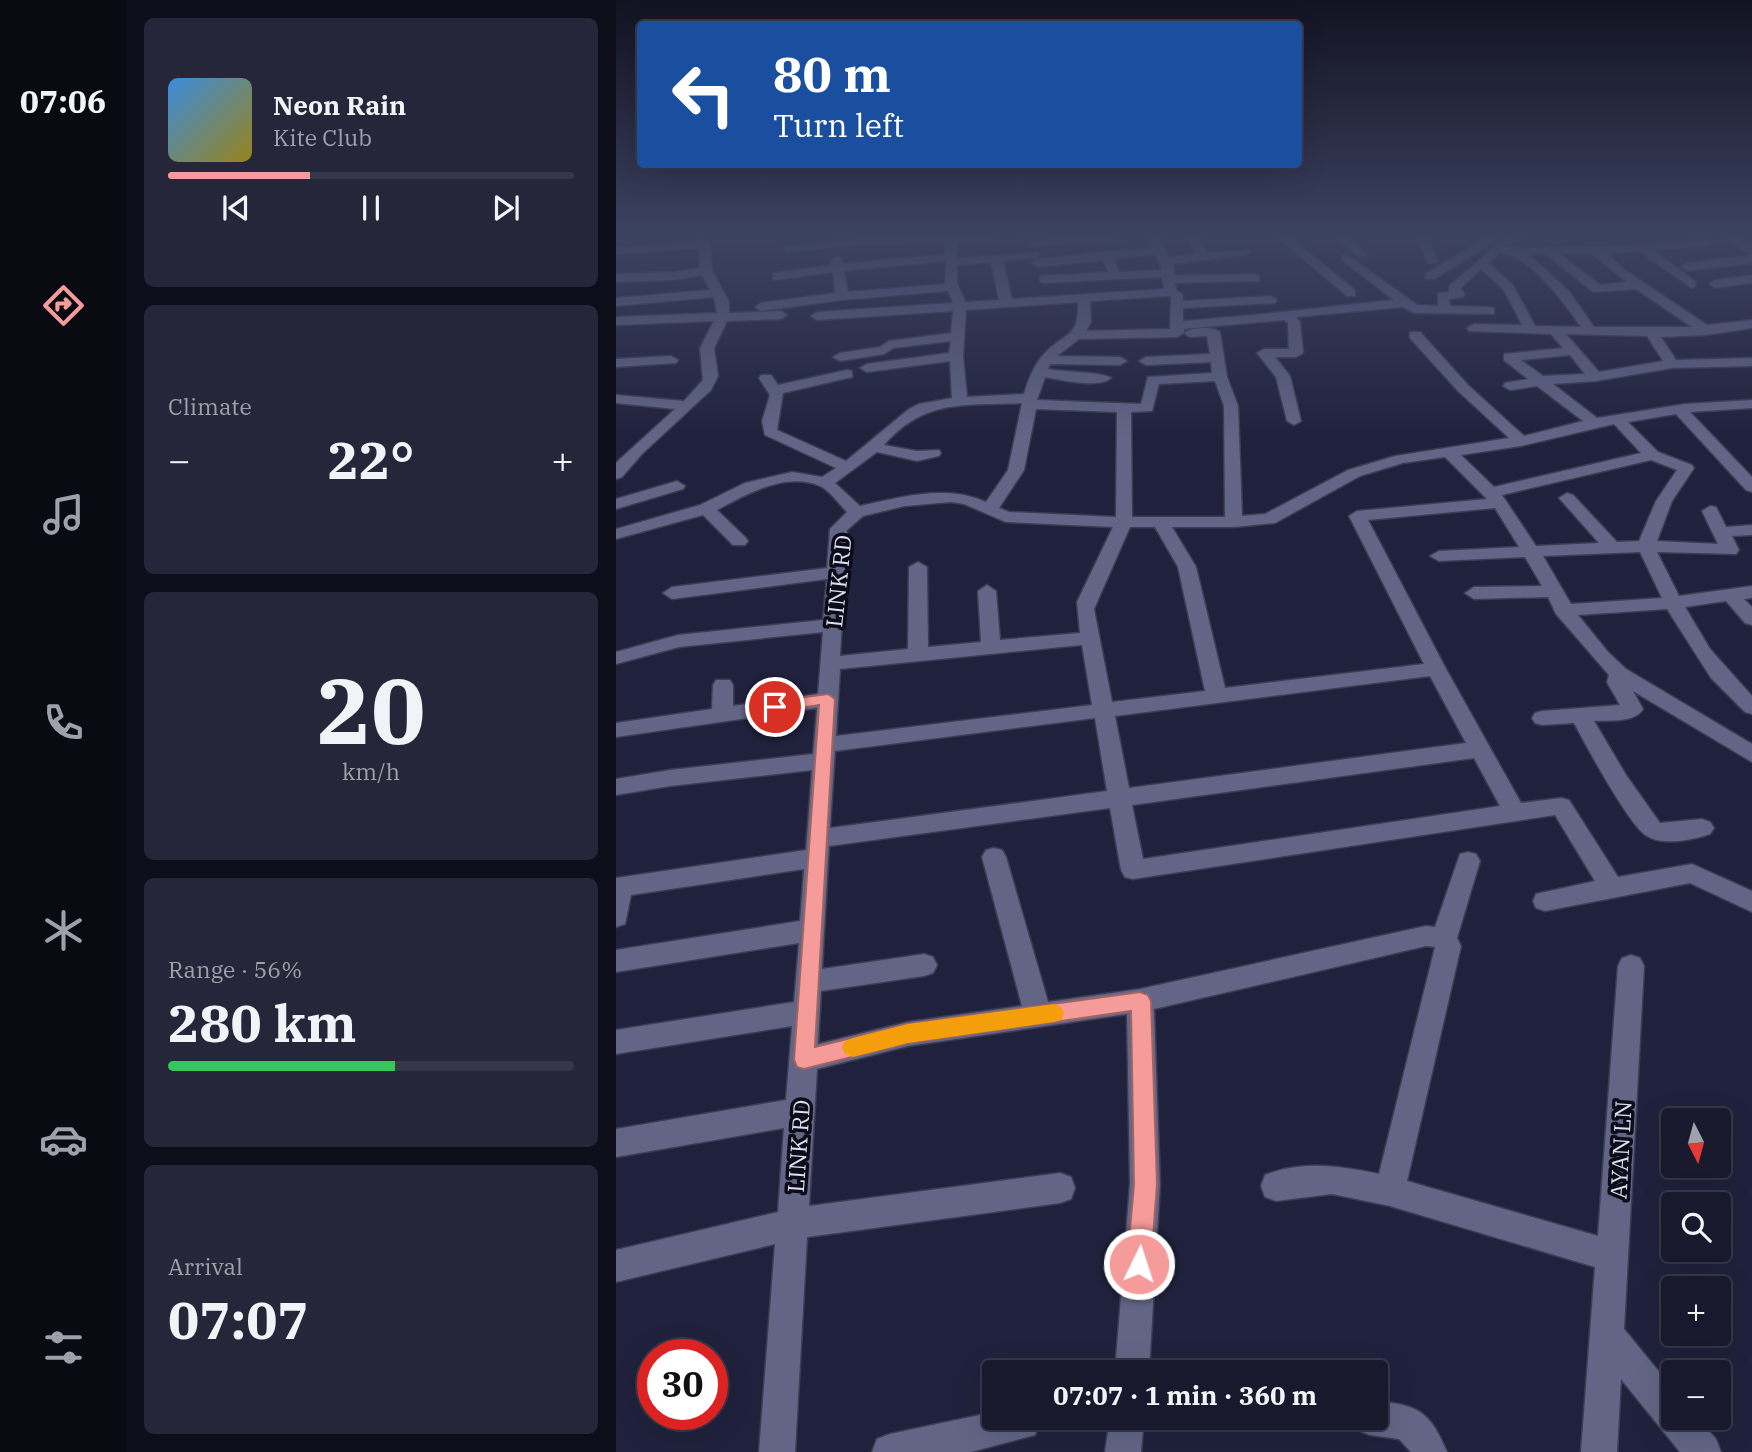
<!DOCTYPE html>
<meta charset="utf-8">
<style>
body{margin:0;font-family:"IBM Plex Serif",serif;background:#252639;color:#f1f3f6;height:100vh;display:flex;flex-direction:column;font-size:26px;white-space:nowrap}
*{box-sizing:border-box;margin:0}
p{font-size:23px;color:#9fa0aa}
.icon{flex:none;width:38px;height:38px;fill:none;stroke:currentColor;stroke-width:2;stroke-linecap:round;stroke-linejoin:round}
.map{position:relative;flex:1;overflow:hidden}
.side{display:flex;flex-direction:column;gap:18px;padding:18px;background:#0d0e19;width:490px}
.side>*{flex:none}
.top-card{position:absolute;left:21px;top:21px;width:665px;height:147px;border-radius:7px;box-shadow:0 7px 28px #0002,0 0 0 2px #363849;background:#1a4fa0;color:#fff;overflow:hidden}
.needle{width:46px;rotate:174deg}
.controls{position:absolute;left:1045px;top:1108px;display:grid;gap:14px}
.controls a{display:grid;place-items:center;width:70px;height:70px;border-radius:7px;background:#18192d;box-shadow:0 7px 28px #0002,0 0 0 2px #363849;font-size:35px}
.speed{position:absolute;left:21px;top:1339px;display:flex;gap:14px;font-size:35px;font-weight:700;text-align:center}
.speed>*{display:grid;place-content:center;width:91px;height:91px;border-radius:50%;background:#18192d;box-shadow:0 7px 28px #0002,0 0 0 2px #363849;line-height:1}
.speed .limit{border:10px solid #d22;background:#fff;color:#111}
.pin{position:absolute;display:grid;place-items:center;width:60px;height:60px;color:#fff;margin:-30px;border:4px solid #fff;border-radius:50%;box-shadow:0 2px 7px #0007}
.me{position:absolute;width:77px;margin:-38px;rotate:4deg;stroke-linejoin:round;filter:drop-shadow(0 0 5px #0008)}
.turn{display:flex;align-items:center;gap:24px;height:147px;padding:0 21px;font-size:32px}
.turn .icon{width:91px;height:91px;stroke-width:2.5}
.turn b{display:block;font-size:49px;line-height:60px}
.big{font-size:52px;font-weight:700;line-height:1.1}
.side .card{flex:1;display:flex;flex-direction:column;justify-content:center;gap:10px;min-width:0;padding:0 24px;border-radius:10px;background:#252639}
.side .dial{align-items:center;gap:0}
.dial b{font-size:91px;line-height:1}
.song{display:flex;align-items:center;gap:21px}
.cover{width:84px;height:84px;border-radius:10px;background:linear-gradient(135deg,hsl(210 70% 55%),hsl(50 70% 35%))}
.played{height:7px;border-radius:4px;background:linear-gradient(90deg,#f59b99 35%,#363849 35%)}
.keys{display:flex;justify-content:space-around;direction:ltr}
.heat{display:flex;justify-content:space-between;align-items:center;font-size:38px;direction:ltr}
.charge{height:10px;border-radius:5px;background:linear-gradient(90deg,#34c759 56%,#363849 0)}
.trip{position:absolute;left:366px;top:1360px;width:406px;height:70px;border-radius:7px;background:#18192d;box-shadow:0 7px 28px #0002,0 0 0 2px #363849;font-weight:700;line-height:70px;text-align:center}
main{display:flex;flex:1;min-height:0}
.menu{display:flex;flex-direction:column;width:126px;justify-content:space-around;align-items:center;background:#0a0a12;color:#9fa0aa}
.menu .icon{width:49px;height:49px}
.menu .selected{color:#f59b99}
.menu b{font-size:32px;color:#f1f3f6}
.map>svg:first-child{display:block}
</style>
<main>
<nav class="menu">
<b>07:06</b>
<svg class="icon selected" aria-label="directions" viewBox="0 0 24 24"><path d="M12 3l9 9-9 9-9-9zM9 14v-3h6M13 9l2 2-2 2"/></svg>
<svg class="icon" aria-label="music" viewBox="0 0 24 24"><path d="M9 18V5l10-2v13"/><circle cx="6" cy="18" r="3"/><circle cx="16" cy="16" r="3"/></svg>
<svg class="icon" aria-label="phone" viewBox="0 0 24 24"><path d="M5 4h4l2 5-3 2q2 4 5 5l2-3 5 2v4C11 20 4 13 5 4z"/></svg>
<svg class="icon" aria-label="climate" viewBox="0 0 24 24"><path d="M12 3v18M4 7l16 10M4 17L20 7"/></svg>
<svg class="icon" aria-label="car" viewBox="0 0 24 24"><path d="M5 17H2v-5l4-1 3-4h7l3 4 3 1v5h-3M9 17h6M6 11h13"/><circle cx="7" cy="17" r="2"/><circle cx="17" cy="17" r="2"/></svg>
<svg class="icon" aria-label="filters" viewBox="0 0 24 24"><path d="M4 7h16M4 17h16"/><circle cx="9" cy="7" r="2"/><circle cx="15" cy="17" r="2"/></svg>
</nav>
<section class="side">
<div class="card">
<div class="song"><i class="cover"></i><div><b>Neon Rain</b><p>Kite Club</p></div></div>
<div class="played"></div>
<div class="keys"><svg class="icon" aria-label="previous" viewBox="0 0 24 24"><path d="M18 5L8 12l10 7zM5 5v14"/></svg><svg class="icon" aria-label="pause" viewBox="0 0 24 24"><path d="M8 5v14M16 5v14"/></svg><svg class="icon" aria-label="next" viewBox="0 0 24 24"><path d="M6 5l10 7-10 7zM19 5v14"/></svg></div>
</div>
<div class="card"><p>Climate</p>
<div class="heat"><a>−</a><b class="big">22°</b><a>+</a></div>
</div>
<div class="card dial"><b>20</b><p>km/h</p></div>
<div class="card"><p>Range · 56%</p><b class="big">280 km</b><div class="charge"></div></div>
<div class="card"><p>Arrival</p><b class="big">07:07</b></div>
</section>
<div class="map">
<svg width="1136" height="1452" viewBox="0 0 1136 1452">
<rect width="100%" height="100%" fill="#20213c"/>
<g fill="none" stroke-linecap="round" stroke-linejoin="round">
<!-- minor casing -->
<g stroke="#3c3d53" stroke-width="3">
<g id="minor">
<path d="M 329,235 L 382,235 L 377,238 L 341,242 L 340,258 L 422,253 L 424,255 L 418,258 L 387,261 L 396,299 L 548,289 L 546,277 L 428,283 L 424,282 L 424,276 L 492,272 L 487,260 L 422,267 L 416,263 L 422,259 L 537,247 L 531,235 L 543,235 L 553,257 L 580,254 L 570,235 L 581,235 L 591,253 L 633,250 L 635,252 L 629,255 L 557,264 L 558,275 L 639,274 L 643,275 L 643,281 L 559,283 L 560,290 L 567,295 L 567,301 L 655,296 L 661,300 L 659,303 L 567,308 L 567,321 C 638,316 708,307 778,300 L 726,260 L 726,256 L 730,254 L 801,305 L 822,306 L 822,293 L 833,292 L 833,286 L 891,236 L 897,239 L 890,246 L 901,248 L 992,247 L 1092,240 L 1098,243 L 1092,246 L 1037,250 L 1079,281 L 1079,287 L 1075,288 L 1024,251 L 990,253 L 1009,270 L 1091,325 L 1136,320 L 1136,328 L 1090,335 L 1045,337 L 1060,360 L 1136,358 L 1136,366 L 1056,368 L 980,381 L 937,384 L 981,418 L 1069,404 L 1136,400 L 1136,408 L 1074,412 L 1136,477 L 1136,492 L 1130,490 L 1060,414 L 1012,422 L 1042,452 L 1076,465 L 1078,468 L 1056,501 L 1041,541 L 1102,544 L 1086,511 L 1094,506 L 1100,507 L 1110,527 L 1136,525 L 1136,535 L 1116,536 L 1123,550 L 1120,554 L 1041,552 L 1063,596 L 1136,586 L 1136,598 L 1128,599 L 1136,607 L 1136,625 L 1129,623 L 1110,601 L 1069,607 L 1094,649 L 1136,696 L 1136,714 L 1129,712 L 1095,678 L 1051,609 L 962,615 L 992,652 L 1010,669 L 1136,744 L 1136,762 L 1017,691 L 1027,709 C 1019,723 993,720 978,721 L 1010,775 L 1044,823 L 1086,819 L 1094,822 L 1098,828 L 1094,834 C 1077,840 1047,846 1031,836 C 1013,826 970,745 958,723 L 926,725 L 919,723 L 916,718 L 919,713 L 926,711 L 1004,705 L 991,682 L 993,675 L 940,614 L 932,597 L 858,599 L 849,593 L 858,587 L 926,586 L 909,557 L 823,561 L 814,556 L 823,551 L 903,547 L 879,508 L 752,520 L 830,669 L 905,803 L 945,798 L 953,800 L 1002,877 L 1076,864 L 1136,891 L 1136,912 L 1074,883 L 929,911 L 920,908 L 917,901 L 920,894 L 979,881 L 939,815 L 517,879 L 509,877 L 505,870 L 494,808 L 213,846 L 206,969 L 308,954 L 317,957 L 321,965 L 317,973 L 308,976 L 205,991 L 202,1044 L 292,1022 L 406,1006 L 366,857 L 370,850 L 378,848 L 386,850 L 390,857 L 432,1002 L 524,989 L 810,926 L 819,927 L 844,854 L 852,852 L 860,854 L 864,861 L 841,938 L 845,946 L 791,1181 L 982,1236 L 1002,966 L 1006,958 L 1015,955 L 1024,958 L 1028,966 L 1008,1329 L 1057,1389 L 1057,1418 L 1081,1418 L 1100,1439 L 1105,1452 L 1064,1452 L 1005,1379 L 1001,1452 L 965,1452 L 979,1267 L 774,1206 L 716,1194 L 660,1201 L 649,1197 L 645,1186 L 649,1175 C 686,1160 725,1166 763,1174 L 819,947 L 810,946 L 538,1009 L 544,1184 L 533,1372 L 499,1372 L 514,1184 L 511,1014 L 292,1046 L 201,1069 L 193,1206 L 444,1173 L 455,1177 L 459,1188 L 455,1199 L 444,1203 L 191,1237 L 179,1452 L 143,1452 L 159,1244 L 0,1282 L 0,1250 L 162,1212 L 168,1128 L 0,1157 L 0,1129 L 170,1100 L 176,1026 L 0,1054 L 0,1030 L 178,1002 L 183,943 L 0,972 L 0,950 L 184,921 L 188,869 L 15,895 L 9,924 L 0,927 L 0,878 L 190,850 L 196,770 L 54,786 L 0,795 L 0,779 L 54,770 L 197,754 L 201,708 L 0,737 L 0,723 L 96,709 L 97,685 L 100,680 L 114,680 L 117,685 L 117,706 L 202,694 L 207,632 L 63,647 L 0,664 L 0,652 L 62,635 L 207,620 L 211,579 L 56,599 L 47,593 L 56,587 L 211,568 L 214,529 L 231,512 C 223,504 213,490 204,486 C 170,471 129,495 101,510 L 129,537 L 132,541 L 129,545 L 117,545 L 87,515 L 0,539 L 0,529 L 84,505 L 129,483 L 176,472 L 206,477 L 220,468 L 149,435 L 146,421 L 154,395 L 143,378 L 145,375 L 155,375 L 162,385 L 231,370 L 236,371 L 236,377 L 167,393 L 161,430 L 230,461 L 293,409 L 303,404 L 336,398 L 334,361 L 251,372 L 244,368 L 251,364 L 333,353 L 335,341 L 277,348 L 268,354 L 224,361 L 217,357 L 224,353 L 264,347 L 273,341 L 335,333 L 337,311 L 201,320 L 195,316 L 201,312 L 337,303 L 332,291 L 226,300 L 145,311 L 139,307 L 145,303 L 219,293 L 217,272 L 161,280 L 157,279 L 157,273 L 216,265 L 215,260 L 221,256 L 225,258 L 227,264 L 330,254 L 329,243 L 238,245 L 173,252 L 169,251 L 169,247 L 238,239 ZM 884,252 C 915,257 947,301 965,327 L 919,326 L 897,285 L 872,263 ZM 540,254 L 546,270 L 503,272 L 498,259 ZM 912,254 L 930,254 L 977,292 L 1020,289 L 1076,327 L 978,327 L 952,290 ZM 944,254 L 976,254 L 1011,282 L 984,285 ZM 330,261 L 329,284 L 232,292 L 228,271 ZM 375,262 L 383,300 L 349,302 L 341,283 L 341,265 ZM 865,269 L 888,290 L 906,325 L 858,324 L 851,328 L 853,331 L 935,334 L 947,348 L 888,354 L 888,360 L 912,379 L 889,383 L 887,386 L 894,390 L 921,386 L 967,421 L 908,436 L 852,385 L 804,332 L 794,332 L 794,338 L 842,391 L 893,438 L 779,456 L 732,470 L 649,514 L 626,516 L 622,406 L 611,377 L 604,332 C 596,326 576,327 568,333 L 568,329 L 668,320 L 672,323 L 673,349 L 648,349 L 641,353 L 660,377 L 671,421 L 678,425 L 685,421 L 674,376 L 659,357 L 680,357 L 687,353 L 684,322 L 680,317 L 787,307 L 798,313 L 878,314 L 878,308 L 873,307 L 834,306 L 833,299 L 847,297 L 849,294 L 844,289 ZM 552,296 L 555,297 L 554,329 L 470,331 L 475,322 L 474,301 ZM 462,302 C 463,340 449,331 428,354 C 418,365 412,380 408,394 L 351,397 L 347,356 L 350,310 ZM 568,333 L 574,337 L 591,336 L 594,354 L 530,357 L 523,361 L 530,365 L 595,362 L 596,373 L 532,377 L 525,404 L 421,400 L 429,377 C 445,380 483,389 495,378 C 488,372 445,372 432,369 L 434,364 L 504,365 L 511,361 L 504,357 L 441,356 L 463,339 L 561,337 ZM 950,334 L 1031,336 L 1047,361 L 983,372 ZM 954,355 L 969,374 L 927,376 L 905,360 ZM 599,381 L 608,406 L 609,517 L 516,517 L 515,412 L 536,411 L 543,384 ZM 406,403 L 392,470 L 370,502 C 330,484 286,497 244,506 L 219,483 L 261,452 L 301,461 L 323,456 L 325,453 L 323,450 L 301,451 L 268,445 C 309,398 349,406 406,403 ZM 420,409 L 501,412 L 500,517 L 393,512 L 383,508 L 408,470 ZM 998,424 L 1025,453 L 878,487 L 845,455 L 905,446 ZM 829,457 L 871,499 L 741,511 L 733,516 L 808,664 L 609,688 L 580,567 L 556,527 L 618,527 L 659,523 L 744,476 L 787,463 ZM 1035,460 L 1061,470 L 1040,501 L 1023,541 L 1001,542 L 957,495 L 951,493 L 943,498 L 983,543 L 920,546 L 886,495 ZM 335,502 L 348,504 L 390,522 L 497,527 L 461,602 L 464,633 L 384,640 L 380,591 L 371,585 L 362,591 L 365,642 L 312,647 L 311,567 L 302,562 L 293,567 L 292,649 L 224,656 L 231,530 L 247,516 L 289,506 ZM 514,527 L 539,527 L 562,567 L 589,691 L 496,702 L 478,609 ZM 1024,552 L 1046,598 L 955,604 L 927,556 ZM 466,645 L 476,705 L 220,736 L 224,669 ZM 814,676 L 850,743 L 513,788 L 499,716 ZM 479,718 L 491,791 L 214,828 L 219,751 ZM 858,758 L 884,806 L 527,859 L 516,805 Z"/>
<path d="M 465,235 L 503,235 L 498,238 L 415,247 L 409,244 L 415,241 Z"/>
<path d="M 659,235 L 671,235 L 739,290 L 739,296 L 731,296 Z"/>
<path d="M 718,235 L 730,235 L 752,255 L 742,257 Z"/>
<path d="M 799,235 L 811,235 L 822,261 L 820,263 L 812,263 Z"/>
<path d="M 866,235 L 878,235 L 882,240 L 818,279 L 810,279 L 810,273 L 869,239 Z"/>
<path d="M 1104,235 L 1117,235 L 1136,247 L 1136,255 Z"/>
<path d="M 88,241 L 94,244 L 96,270 L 113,302 L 113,313 L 165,311 L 171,315 L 165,319 L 111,321 L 98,348 L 102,376 L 95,390 L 26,454 L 6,477 L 0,479 L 0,463 L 3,460 L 59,409 L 0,403 L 0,395 L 68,401 L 87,380 L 84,348 L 98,321 L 0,325 L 0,317 L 101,313 L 98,297 L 0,306 L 0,298 L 94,290 L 86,275 L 58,280 L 0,282 L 0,274 L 58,272 L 84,268 L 83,248 L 0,254 L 0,248 Z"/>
<path d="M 1136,255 L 1136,263 L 1071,271 L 1065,267 L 1071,263 Z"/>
<path d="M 1136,275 L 1136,283 L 1099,288 L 1093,284 L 1099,280 Z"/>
<path d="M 55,356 L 62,360 L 60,363 L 0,367 L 0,359 Z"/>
<path d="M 61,481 L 69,486 L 67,489 L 0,509 L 0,499 Z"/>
<path d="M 760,1401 C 803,1405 814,1412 831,1452 L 795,1452 L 783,1439 L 754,1435 L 742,1430 L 737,1418 L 760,1418 Z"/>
<path d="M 378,1412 L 378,1418 L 422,1418 L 424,1423 L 419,1435 L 355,1452 L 256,1452 L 261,1439 L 274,1434 Z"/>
<path d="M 494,1418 L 528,1418 L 525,1452 L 489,1452 Z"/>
</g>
</g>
<!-- minor -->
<use href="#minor" fill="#626585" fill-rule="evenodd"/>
</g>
<!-- sky -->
<linearGradient id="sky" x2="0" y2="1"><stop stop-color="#121221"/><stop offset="0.54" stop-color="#3c4361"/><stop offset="1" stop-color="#3c4361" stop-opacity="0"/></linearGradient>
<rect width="1136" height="439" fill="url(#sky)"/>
<!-- route -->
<path fill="#f59b99" stroke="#9f6563" stroke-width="2" d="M 212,694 L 219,699 L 199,1047 L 292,1024 L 524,992 L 532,995 L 535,1001 L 541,1184 L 535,1264 L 532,1273 L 523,1276 L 515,1273 L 511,1264 L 518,1184 L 515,1011 L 292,1043 L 188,1069 L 181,1067 L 178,1060 L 203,705 L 159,712 L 151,707 L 159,701 Z"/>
<!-- slow -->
<path fill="#f59e0b" d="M 438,1004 L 445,1007 L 448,1013 L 445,1020 L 438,1022 L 292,1043 L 237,1057 L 229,1054 L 226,1048 L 229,1041 L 237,1038 L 292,1024 Z"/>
<g text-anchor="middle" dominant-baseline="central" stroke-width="7" stroke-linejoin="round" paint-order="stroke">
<!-- near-street labels -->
<g font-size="23" fill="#dbdef0" stroke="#0b0c18">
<text transform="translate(222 581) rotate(-84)">LINK RD</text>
<text transform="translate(182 1146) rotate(-86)">LINK RD</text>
<text transform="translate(1004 1150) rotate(-87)">AYAN LN</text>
</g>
</g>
</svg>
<div class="controls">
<a><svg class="needle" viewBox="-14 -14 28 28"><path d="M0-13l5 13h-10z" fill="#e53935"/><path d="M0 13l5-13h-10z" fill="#9fa0aa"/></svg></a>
<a><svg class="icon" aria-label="search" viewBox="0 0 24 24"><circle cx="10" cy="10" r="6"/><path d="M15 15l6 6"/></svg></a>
<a>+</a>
<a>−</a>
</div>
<div class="speed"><div class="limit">30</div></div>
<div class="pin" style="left:159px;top:707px;background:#d93025"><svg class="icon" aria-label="arrive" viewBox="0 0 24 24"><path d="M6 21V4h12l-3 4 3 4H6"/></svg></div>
<svg class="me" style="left:523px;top:1264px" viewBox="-20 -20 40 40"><circle r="17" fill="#f59b99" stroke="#fff" stroke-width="3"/><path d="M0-11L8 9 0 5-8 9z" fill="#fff"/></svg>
<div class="trip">07:07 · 1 min · 360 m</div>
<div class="top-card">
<div class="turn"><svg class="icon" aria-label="left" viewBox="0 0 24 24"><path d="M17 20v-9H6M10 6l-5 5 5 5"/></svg><div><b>80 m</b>Turn left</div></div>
</div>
</div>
</main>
